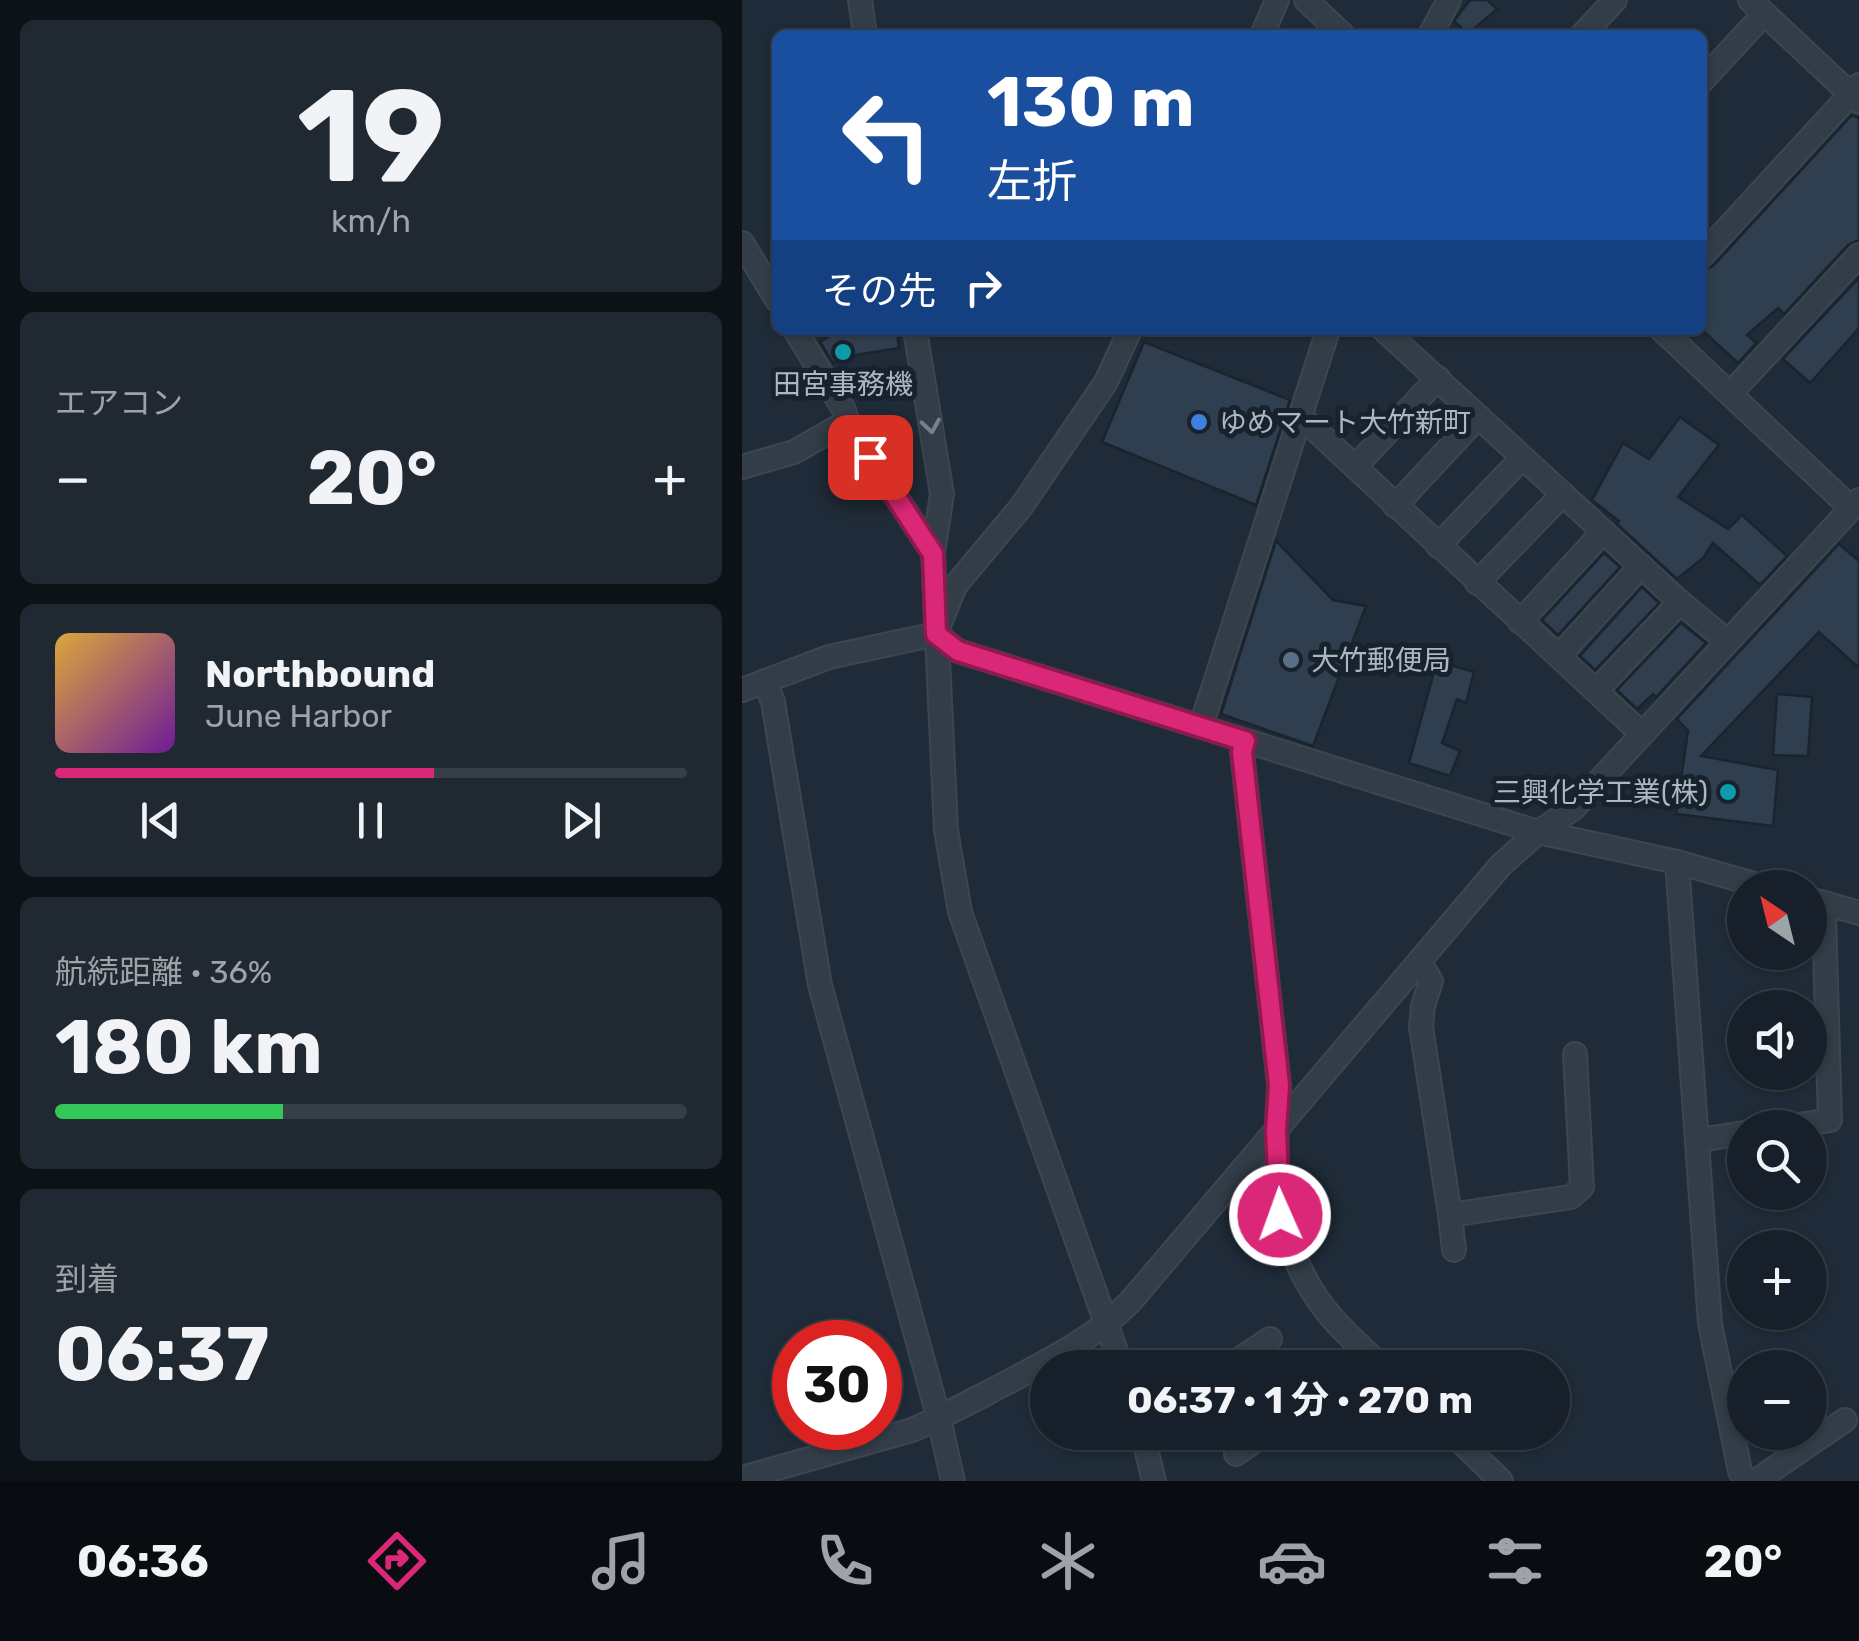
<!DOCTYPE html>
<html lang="ja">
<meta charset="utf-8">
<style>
body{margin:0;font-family:Rubik,"Noto Sans JP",sans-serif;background:#202832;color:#f1f3f6;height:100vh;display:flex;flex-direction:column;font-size:38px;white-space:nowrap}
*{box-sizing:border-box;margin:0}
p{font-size:32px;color:#9ea3a8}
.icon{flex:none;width:55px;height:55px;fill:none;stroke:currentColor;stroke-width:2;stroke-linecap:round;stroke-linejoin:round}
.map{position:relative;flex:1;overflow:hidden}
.side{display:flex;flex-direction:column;gap:20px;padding:20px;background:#0d1217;width:742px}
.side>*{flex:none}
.guide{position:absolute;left:30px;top:30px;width:935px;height:305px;border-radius:15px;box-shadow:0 2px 8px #0004,0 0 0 2px #363e47;background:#1a4fa0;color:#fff;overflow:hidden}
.needle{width:65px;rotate:325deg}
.tools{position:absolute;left:985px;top:870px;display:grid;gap:20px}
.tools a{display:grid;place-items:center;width:100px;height:100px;border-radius:50%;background:#17202a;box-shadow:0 2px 8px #0004,0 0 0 2px #363e47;font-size:50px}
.speed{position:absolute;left:30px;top:1320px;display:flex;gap:20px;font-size:50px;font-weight:700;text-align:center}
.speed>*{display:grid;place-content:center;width:130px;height:130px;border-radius:50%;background:#17202a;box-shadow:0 2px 8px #0004,0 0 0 2px #363e47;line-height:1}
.speed .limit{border:15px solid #d22;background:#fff;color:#111}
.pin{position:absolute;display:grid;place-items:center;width:85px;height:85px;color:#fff;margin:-42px;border-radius:20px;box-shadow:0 5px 15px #0006}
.me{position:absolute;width:110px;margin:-55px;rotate:358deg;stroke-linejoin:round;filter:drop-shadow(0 0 8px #0008)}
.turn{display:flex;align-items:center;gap:35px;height:210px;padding:0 50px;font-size:45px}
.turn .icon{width:130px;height:130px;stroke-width:2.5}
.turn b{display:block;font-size:70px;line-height:85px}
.then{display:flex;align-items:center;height:95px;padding:0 50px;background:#0003;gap:20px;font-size:38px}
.big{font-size:75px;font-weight:700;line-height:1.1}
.side .widget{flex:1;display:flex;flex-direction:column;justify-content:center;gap:15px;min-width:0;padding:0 35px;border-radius:15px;background:#202832}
.side .dial{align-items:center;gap:0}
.dial b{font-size:130px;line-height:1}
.song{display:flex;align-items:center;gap:30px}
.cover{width:120px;height:120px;border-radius:15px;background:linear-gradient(135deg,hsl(40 70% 55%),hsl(280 70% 35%))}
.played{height:10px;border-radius:5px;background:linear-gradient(90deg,#db2777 60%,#363e47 60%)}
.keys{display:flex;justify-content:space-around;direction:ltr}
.heat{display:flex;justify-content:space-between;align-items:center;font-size:55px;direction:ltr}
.charge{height:15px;border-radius:8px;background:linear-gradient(90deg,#34c759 36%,#363e47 0)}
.trip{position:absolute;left:288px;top:1350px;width:540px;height:100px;border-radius:50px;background:#17202a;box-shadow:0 2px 8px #0004,0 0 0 2px #363e47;font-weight:700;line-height:100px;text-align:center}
.tab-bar{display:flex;height:160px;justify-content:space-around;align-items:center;background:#090d11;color:#9ea3a8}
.tab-bar .icon{width:70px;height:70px}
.tab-bar .active{color:#db2777}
.tab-bar b{font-size:45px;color:#f1f3f6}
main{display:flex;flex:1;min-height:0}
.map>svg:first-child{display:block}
</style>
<main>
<section class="side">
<div class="widget dial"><b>19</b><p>km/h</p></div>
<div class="widget"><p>エアコン</p>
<div class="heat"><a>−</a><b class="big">20°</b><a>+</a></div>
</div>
<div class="widget">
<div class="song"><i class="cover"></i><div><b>Northbound</b><p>June Harbor</p></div></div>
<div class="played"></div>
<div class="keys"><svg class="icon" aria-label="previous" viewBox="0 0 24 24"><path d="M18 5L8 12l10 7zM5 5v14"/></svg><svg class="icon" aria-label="pause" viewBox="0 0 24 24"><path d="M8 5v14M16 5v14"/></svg><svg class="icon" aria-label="next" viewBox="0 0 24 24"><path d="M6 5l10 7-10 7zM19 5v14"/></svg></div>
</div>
<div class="widget"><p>航続距離 · 36%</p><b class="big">180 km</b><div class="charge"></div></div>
<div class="widget"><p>到着</p><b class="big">06:37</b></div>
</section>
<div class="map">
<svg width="1117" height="1481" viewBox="0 0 1117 1481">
<rect width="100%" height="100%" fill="#1f2b38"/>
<!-- building -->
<g fill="#303f4f" stroke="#1a242e" stroke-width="2.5">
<path d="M 728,0 L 745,0 L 755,9 L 726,34 L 712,21 Z"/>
<path d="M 1110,115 L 1117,118 L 1117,240 L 1106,245 L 1042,314 L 1036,308 L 1005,335 L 1014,343 L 996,363 L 960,330 L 960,271 L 971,266 Z"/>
<path d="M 1117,278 L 1117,328 L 1068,383 L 1041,359 Z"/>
<path d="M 97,330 L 155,330 L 157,348 L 101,357 L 91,363 L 78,342 Z"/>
<path d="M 402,342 L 548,400 L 514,505 L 360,442 Z"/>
<path d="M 938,417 L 977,445 L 936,497 L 986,529 L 1000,515 L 1045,556 L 1018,585 L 971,543 L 961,558 L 935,579 L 875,524 L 877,521 L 850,500 L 881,443 L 907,459 Z"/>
<path d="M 534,541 L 591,600 L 624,606 L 571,746 L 479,714 Z"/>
<path d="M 1097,544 L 1117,561 L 1117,668 L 1077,632 L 959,756 L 1036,770 L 1031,826 L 934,814 L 946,731 L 935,719 Z"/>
<path d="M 862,553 L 878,567 L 816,635 L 800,620 Z"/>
<path d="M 900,587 L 917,603 L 853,670 L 838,656 Z"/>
<path d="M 939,623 L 964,643 L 914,697 L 911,694 L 895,709 L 875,690 Z"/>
<path d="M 695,661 L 732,672 L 724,703 L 715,699 L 700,743 L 718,751 L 708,776 L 667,763 Z"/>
<path d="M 1035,694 L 1070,697 L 1066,756 L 1031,755 Z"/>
</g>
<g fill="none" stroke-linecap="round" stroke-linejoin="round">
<!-- minor casing -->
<g stroke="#3c4651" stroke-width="26">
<g id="minor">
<path d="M 118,0 L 123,35"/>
<path d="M 564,0 L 601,35"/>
<path d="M 1008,0 L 1117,102"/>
<path d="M 520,35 L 535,0"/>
<path d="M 688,35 L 707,0"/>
<path d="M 840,35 L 873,0"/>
<path d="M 960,81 L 1022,14"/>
<path d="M 0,243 L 35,300"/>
<path d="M 960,256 L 1117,85"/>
<path d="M 53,330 L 102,410 L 107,425 L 191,553 L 204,830 L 218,912 L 380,1368"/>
<path d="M 173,330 L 200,494 L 191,553"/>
<path d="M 642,330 L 938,602 L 985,641"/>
<path d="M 920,330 L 1109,508"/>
<path d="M 988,394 L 1117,255"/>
<path d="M 557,419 L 567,424 L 899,733"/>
<path d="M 0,467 L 52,452 L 96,427 L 107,425"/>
<path d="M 613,467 L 696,378"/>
<path d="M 653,506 L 736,417"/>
<path d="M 696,546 L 780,458"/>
<path d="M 735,583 L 821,494"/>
<path d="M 778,622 L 861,532"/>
<path d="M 197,626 L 213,586 L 279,507 L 364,382 L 388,330"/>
<path d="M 817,656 L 899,566"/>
<path d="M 23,681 L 31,702 L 78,985 L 197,1419 L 211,1481"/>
<path d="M 0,690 L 87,657 L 194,634 L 216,651 L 796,832 L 935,862 L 1026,888"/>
<path d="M 854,691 L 938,602"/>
<path d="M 459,726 L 586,330"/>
<path d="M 503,741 L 500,752 L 537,1085 C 532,1172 529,1242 586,1313 C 602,1333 623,1350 641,1368"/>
<path d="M 935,862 L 968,1324 L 998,1471 L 1003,1481"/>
<path d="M 1068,899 L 1117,913"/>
<path d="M 678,963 L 689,981 L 681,1006 L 679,1027 L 708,1215"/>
<path d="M 1038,1128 L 1088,1120 L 1082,915 L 1085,904"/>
<path d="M 957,1140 L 1002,1133"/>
<path d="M 712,1250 L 708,1215 L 829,1197 L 840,1187 L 833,1054"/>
<path d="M 484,1368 L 528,1339"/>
<path d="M 400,1432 L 412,1481"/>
<path d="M 709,1432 L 759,1481"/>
<path d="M 494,1454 L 525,1432"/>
<path d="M 0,1478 L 170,1430 C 205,1415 237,1397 270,1380 C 313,1357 353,1337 388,1302 L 759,865 L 796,832 L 831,809 L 1117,500"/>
<path d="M 1014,1481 L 1103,1420"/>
</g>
</g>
<!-- minor -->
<use href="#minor" stroke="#323d48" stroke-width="22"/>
</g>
<!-- one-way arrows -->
<defs><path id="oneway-chevron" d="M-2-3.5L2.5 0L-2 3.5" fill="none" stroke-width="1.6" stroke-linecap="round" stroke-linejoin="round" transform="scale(2.5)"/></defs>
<use stroke="#75808d" href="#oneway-chevron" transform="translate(189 426) rotate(81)"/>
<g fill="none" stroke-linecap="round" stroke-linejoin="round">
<!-- route casing -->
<g stroke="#8e194d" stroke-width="25">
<path id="route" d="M 128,457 L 191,554 L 194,634 L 216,651 L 503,741 L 500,752 L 537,1085 L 534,1131 L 538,1215"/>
</g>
<!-- route -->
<use href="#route" stroke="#db2777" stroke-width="18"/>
</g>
<!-- markers -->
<g fill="#0f9aa8" stroke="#18222c" stroke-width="4">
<circle cx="101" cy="352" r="10"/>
<circle cx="986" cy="792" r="10"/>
</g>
<circle fill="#3f7fe0" stroke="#18222c" stroke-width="4" cx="457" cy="422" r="10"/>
<circle fill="#5c6f8a" stroke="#18222c" stroke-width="4" cx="549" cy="660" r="10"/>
<g text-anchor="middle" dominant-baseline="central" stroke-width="10" stroke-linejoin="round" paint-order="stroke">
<!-- poi labels -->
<g font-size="28" fill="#acb7c5" stroke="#18222c" text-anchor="start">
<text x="101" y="384" text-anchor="middle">田宮事務機</text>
<text x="477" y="422">ゆめマート大竹新町</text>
<text x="569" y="660">大竹郵便局</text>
<text x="966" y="792" text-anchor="end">三興化学工業(株)</text>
</g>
</g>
</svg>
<div class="tools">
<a><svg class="needle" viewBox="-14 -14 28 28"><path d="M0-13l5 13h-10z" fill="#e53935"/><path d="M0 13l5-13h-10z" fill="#9ea3a8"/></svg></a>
<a><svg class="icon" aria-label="sound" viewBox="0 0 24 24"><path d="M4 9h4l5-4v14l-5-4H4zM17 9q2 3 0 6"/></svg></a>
<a><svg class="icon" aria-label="search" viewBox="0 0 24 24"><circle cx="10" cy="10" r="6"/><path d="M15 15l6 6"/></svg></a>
<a>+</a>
<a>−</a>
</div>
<div class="speed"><div class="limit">30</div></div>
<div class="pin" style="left:128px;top:457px;background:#d93025"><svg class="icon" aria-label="arrive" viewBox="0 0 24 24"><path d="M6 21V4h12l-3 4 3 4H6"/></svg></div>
<svg class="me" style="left:538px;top:1215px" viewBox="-20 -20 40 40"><circle r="17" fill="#db2777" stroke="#fff" stroke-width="3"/><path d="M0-11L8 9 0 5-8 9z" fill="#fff"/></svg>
<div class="trip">06:37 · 1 分 · 270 m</div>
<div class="guide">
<div class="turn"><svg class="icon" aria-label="left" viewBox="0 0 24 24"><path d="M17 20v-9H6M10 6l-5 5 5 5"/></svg><div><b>130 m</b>左折</div></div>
<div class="then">その先<svg class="icon" aria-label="right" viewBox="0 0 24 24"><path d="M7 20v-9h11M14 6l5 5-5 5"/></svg></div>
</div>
</div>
</main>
<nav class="tab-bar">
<b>06:36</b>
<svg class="icon active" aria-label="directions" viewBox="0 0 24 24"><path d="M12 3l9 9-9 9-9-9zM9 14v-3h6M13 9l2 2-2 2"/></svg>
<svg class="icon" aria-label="music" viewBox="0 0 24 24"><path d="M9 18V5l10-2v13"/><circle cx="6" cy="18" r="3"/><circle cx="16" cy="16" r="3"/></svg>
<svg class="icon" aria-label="phone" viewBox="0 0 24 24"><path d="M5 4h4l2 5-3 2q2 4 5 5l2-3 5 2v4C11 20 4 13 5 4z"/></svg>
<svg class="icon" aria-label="climate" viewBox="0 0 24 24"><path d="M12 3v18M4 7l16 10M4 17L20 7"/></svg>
<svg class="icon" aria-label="car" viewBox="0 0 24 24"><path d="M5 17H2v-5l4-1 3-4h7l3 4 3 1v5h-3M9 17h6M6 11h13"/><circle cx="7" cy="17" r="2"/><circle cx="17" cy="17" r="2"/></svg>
<svg class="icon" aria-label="filters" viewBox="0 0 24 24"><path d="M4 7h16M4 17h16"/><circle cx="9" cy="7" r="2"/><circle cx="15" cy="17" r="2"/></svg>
<b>20°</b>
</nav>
